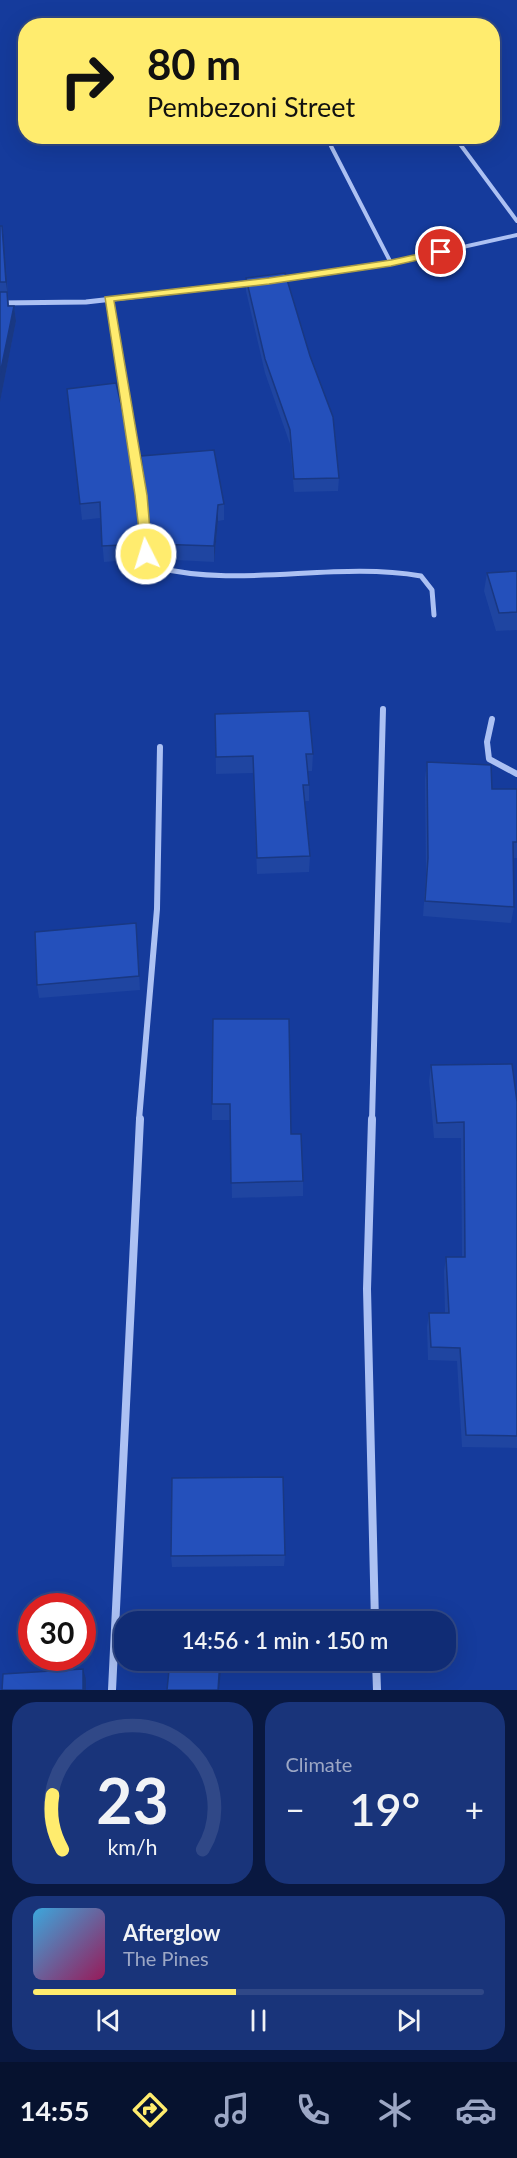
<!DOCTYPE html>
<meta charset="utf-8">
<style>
body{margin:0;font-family:Lato,sans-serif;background:#19347a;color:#f1f3f6;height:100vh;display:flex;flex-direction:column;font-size:22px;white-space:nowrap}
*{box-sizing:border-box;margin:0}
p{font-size:20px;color:#9ca7c5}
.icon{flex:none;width:33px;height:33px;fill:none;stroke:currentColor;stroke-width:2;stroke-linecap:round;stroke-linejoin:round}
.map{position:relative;height:1690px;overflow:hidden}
.sheet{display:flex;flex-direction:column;gap:12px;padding:12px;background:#091840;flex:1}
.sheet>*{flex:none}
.hud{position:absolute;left:18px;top:18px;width:482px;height:126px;border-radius:24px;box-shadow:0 6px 24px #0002,0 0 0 2px #304887;background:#ffec6e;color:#111;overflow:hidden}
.speed{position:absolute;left:18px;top:1593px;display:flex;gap:12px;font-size:30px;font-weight:700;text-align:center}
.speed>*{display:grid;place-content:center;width:78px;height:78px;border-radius:50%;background:#102c75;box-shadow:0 6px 24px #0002,0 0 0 2px #304887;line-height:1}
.speed .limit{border:9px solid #d22;background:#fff;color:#111}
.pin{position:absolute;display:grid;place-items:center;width:51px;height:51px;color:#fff;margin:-26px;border:3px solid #fff;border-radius:50%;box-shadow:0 2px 6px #0007}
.me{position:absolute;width:66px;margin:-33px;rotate:355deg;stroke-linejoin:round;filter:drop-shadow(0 0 4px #0008)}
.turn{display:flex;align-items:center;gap:21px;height:126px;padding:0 30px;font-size:27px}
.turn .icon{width:78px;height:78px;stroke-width:2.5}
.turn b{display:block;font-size:42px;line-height:51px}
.big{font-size:45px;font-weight:600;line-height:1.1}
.sheet .card{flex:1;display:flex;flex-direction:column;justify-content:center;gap:9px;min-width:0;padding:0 21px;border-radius:24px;background:#19347a}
.sheet .dial{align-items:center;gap:0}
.dial svg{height:156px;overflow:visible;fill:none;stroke:#304887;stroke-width:7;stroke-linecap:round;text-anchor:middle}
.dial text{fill:#f1f3f6;stroke:none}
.song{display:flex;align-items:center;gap:18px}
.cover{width:72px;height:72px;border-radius:9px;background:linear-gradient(135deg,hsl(200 70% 55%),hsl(330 70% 35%))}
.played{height:6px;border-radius:3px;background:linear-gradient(90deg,#ffec6e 45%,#304887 45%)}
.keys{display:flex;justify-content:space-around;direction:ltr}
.heat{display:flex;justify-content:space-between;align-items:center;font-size:33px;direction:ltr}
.sheet .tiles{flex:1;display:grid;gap:12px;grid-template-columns:1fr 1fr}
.card:last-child{grid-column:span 2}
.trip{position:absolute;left:114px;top:1611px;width:342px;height:60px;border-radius:24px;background:#102c75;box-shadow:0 6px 24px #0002,0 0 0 2px #304887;font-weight:600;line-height:60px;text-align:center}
.tab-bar{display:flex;height:96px;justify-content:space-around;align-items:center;background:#06122f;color:#9ca7c5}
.tab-bar .icon{width:42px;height:42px}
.tab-bar .current{color:#ffec6e}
.tab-bar b{font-size:27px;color:#f1f3f6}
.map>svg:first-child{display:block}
</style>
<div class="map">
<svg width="517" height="1690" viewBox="0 0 517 1690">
<rect width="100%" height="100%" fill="#153b9c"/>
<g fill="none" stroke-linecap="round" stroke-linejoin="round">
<!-- minor-far3 -->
<g stroke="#acc1f3" stroke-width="4">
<path d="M 454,136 L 517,221"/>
<path d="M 331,146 L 391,263"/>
<path d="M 279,279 L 391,263 L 517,235"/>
<path d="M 144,295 L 254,283"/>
</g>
<!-- minor-far2 -->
<g stroke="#acc1f3" stroke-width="5">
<path d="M 109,299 L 141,495 L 146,554 L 155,567 C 241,589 334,561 421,576 L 432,590 L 434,615"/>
<path d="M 0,303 L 86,302 L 157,294"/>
</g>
<!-- minor-far1 -->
<g stroke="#acc1f3" stroke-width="6">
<path d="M 492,719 L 487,742 L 489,759 L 517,774"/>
<path d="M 139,1120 L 157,909 L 160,747"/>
<path d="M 372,1120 L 383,709"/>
</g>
<!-- minor -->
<g stroke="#acc1f3" stroke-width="8">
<path d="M 372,1119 L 367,1289 L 375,1622"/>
<path d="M 376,1660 L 377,1690"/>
<path d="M 112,1690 L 140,1119"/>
</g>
</g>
<!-- wall -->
<g fill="#1f45a1">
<path d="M 0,226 L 4,242 L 9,306 L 14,306 L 16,321 L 0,402 Z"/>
<path d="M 246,278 L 339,478 L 338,491 L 294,492 L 290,444 L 265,373 L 246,291 Z"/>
<path d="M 67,389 L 143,544 L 144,559 L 104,562 L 100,518 L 82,520 Z"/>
<path d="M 141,456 L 224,504 L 224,520 L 218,521 L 214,562 L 156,559 L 151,552 Z"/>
<path d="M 517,571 L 517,630 L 496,631 L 484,591 L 487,573 Z"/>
<path d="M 215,714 L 313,754 L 312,771 L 308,771 L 309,785 L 309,801 L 305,801 L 310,856 L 309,872 L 257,874 L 253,773 L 216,774 Z"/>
<path d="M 427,762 L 492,789 L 517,789 L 517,858 L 514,858 L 514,907 L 511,923 L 423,916 L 426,874 L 425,779 Z"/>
<path d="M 137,937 L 140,990 L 39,998 L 37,985 Z"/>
<path d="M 213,1019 L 291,1134 L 303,1181 L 303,1196 L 232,1198 L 230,1120 L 212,1120 L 212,1104 Z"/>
<path d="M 431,1065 L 517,1102 L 517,1448 L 462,1447 L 457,1361 L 428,1360 L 427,1327 L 429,1313 L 445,1313 L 444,1271 L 446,1257 L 462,1257 L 461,1138 L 434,1138 L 429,1081 Z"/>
<path d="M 285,1555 L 284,1566 L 172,1567 L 171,1556 Z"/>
</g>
<!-- shaded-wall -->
<g fill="#193883">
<path d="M 2,226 L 4,242 L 8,298 L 6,282 Z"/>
<path d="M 14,306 L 16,321 L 0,402 L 0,374 Z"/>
<path d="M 218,505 L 218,521 L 214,562 L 214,546 Z"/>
<path d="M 220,1660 L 221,1670 L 219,1690 L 218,1690 Z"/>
<path d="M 83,1669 L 86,1679 L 86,1690 L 83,1690 Z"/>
</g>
<!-- building -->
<g fill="#2450bb" stroke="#193883" stroke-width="1.5">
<path d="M 0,226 L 2,226 L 6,282 L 0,282 Z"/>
<path d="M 285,273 L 310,356 L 333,417 L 339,478 L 294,479 L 290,430 L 265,359 L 246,278 Z"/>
<path d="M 0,292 L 7,292 L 8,306 L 14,306 L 0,374 Z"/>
<path d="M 116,383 L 127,430 L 143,544 L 102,546 L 100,502 L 80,504 L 67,389 Z"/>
<path d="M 214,450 L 224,504 L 218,505 L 214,546 L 155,544 L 150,537 L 141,456 Z"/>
<path d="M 517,571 L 517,612 L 499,613 L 487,573 Z"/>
<path d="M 309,711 L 313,754 L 306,754 L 309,785 L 303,785 L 310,856 L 257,858 L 253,756 L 216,757 L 215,714 Z"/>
<path d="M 427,762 L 491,765 L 492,789 L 517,789 L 517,842 L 513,842 L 514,907 L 425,901 L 428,858 Z"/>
<path d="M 136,923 L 139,976 L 37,985 L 35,932 Z"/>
<path d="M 213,1019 L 289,1019 L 291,1134 L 301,1134 L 303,1181 L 231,1183 L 230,1104 L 212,1104 Z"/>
<path d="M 512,1064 L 517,1102 L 517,1436 L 466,1435 L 460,1348 L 431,1347 L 429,1313 L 449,1313 L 446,1257 L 465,1257 L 464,1122 L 437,1123 L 431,1065 Z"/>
<path d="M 283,1477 L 285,1555 L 171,1556 L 172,1478 Z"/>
<path d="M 170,1660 L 220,1660 L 218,1690 L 167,1690 Z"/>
<path d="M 83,1669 L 83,1690 L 2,1690 L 3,1674 Z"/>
</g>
<!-- route -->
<path fill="#ffec6e" stroke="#a69948" stroke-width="1.5" d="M 441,249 L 445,250 L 445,254 L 391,266 L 269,284 L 114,301 L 147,495 L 152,554 L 146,558 L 142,557 L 135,495 L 105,297 L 269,278 L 391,260 Z"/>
</svg>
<div class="speed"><div class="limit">30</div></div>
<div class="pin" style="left:441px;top:252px;background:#d93025"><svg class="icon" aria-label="arrive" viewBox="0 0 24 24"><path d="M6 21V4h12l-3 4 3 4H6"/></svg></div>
<svg class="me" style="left:146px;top:554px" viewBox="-20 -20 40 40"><circle r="17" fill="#ffec6e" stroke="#fff" stroke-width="3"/><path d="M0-11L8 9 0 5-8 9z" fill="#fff"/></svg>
<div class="trip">14:56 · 1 min · 150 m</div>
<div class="hud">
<div class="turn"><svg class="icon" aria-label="right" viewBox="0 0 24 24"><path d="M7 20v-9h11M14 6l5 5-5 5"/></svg><div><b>80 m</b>Pembezoni Street</div></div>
</div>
</div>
<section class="sheet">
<div class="tiles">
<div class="card dial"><svg viewBox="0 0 100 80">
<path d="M14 69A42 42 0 1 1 86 69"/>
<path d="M14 69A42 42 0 0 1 9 41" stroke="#ffec6e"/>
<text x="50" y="56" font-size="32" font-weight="700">23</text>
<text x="50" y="72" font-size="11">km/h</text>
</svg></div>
<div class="card"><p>Climate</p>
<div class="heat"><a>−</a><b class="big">19°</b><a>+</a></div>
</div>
<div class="card">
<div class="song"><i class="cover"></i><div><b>Afterglow</b><p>The Pines</p></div></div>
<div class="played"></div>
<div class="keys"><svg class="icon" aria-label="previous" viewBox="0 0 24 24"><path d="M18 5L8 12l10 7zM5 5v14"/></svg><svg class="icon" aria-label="pause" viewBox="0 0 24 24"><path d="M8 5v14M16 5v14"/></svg><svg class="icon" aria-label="next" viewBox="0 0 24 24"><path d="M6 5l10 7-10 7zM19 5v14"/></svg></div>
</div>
</div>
</section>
<nav class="tab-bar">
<b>14:55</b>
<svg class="icon current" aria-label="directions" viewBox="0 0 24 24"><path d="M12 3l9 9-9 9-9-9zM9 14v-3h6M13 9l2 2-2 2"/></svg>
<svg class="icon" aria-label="music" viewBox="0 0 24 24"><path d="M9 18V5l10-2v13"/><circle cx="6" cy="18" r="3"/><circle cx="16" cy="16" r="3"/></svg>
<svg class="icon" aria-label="phone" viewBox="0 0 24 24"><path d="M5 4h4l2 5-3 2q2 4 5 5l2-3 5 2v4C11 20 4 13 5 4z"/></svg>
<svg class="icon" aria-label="climate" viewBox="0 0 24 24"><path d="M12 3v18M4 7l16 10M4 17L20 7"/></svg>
<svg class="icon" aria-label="car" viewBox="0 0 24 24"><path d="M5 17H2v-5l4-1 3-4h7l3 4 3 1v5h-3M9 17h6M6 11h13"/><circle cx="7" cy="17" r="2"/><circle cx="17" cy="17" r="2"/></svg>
</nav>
